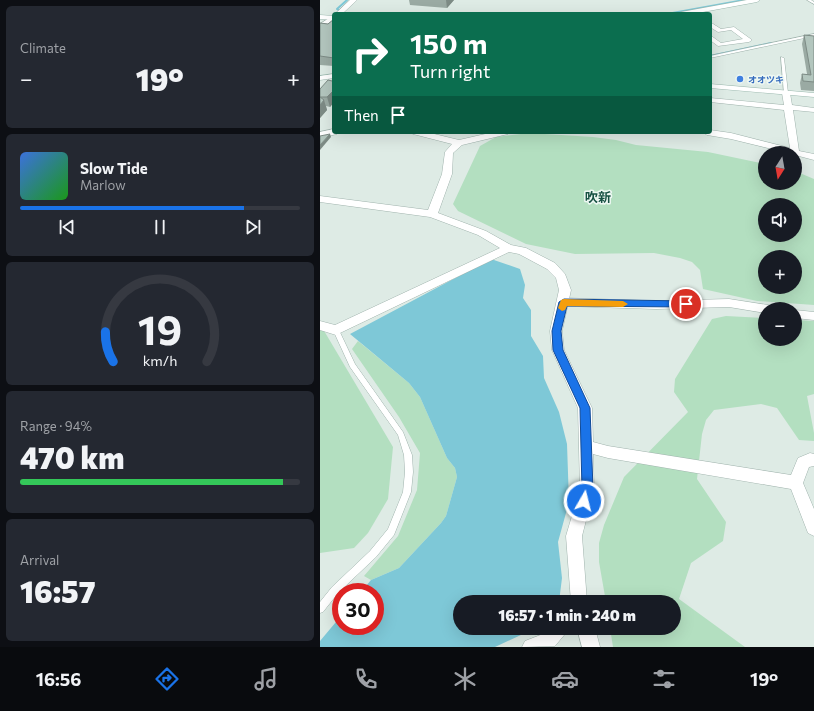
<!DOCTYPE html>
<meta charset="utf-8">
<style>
body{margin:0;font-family:Commissioner,"Noto Sans JP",sans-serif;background:#242831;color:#f1f3f6;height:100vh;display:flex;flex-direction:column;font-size:15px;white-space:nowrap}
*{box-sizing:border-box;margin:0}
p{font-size:13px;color:#9ea1a6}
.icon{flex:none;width:22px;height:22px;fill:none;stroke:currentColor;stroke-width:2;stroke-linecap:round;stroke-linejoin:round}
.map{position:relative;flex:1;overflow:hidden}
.sheet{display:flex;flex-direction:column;gap:6px;padding:6px;background:#0d0f14;width:320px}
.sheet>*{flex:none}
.guide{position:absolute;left:12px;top:12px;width:380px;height:122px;border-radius:4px;box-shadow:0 4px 16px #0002;background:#0b6e4f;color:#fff;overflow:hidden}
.needle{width:26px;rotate:191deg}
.buttons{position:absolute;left:438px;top:146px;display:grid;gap:8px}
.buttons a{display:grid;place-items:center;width:44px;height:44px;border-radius:50%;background:#171b24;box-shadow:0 4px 16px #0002;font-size:20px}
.speed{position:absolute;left:12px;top:583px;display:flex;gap:8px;font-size:20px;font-weight:700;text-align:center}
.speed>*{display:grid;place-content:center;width:52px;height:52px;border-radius:50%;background:#171b24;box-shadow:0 4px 16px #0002;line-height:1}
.speed .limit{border:6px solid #d22;background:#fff;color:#111}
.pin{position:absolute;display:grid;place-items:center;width:34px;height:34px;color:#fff;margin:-17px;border:2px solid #fff;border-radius:50%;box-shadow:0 1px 4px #0007}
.me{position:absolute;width:44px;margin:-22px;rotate:8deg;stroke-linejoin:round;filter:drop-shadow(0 0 3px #0008)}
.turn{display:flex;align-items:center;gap:14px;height:84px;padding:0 12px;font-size:18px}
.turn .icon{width:52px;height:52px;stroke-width:2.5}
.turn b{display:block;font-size:28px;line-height:34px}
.then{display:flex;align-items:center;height:38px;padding:0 12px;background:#0003;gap:8px;font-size:15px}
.big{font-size:30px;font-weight:800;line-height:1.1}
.sheet .widget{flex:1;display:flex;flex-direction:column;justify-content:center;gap:6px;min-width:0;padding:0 14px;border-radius:6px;background:#242831}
.sheet .dial{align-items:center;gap:0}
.dial svg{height:104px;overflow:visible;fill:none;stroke:#363941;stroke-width:7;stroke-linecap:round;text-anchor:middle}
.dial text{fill:#f1f3f6;stroke:none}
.song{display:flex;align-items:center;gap:12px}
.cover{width:48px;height:48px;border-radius:6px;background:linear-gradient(135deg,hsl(220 70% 55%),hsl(120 70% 35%))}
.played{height:4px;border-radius:2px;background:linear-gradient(90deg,#1a73e8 80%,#363941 80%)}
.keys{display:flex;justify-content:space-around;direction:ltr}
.heat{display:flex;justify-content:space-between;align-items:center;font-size:22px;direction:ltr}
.charge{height:6px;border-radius:3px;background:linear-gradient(90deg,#34c759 94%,#363941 0)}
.trip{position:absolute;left:133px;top:595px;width:228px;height:40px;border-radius:20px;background:#171b24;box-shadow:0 4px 16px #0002;font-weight:800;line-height:40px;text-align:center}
.menu{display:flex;height:64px;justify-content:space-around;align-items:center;background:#090b0e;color:#9ea1a6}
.menu .icon{width:28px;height:28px}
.menu .on{color:#1a73e8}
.menu b{font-size:18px;color:#f1f3f6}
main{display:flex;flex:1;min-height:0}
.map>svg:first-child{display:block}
</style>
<main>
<section class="sheet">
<div class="widget"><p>Climate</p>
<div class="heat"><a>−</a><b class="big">19°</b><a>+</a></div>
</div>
<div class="widget">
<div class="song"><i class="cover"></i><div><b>Slow Tide</b><p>Marlow</p></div></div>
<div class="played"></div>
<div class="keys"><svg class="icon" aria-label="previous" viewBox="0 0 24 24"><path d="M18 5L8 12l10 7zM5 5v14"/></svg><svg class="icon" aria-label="pause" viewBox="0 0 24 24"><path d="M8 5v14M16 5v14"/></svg><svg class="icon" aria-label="next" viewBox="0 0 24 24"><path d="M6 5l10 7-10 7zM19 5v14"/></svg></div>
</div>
<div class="widget dial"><svg viewBox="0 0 100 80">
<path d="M14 69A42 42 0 1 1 86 69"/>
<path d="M14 69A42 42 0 0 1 8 46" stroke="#1a73e8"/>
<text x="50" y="56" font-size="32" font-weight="700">19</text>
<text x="50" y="72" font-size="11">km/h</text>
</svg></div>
<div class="widget"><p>Range · 94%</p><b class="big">470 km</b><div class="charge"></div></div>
<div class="widget"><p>Arrival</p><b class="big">16:57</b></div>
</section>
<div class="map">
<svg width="494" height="647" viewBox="0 0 494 647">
<rect width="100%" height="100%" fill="#deebe5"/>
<!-- green -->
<g fill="#b3dfc0" fill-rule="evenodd">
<path d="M 209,133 L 273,137 L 296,140 L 316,145 L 388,152 L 445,164 L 445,183 L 475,183 L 475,171 L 494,179 L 494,305 L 437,301 L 383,289 L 380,270 L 372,262 L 360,258 L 334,253 L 255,254 L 206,244 L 138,211 L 133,204 L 160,146 L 176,137 ZM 445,205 L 475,205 L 475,235 L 445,235 ZM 445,257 L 475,257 L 475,287 L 445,287 Z"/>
<path d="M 406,316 L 445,318 L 445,339 L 475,339 L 475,320 L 494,321 L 494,394 L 487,396 L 494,433 L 494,441 L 479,440 L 457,408 L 441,404 L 394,410 L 386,420 L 382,434 L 377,479 L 406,522 L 403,541 L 371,563 L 359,599 L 425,647 L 293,647 L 290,628 L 354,628 L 354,602 L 286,602 L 279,562 L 279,543 L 284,525 L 304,477 L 368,412 L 354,392 L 355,379 L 392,319 Z"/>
<path d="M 0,324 L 73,447 L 68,499 L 48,533 L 34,548 L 0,553 Z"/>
<path d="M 38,341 L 89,383 L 100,397 L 127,458 L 135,468 L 137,477 L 126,516 L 121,523 L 79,568 L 51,580 L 44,576 L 78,536 L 97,490 L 100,453 L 79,417 L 32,349 Z"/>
</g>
<!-- water -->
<path fill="#7ec8d7" d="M 171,259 L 200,269 L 205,285 L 203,298 L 211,310 L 211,336 L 223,356 L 224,378 L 239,412 L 247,444 L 249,502 L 238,542 L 242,578 L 239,602 L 140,602 L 140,628 L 216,628 L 175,647 L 0,647 L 0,641 L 21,616 L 21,626 L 55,626 L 55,592 L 41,592 L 51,580 L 79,568 L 121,523 L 126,516 L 137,477 L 135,468 L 127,458 L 100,397 L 89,383 L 30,334 Z"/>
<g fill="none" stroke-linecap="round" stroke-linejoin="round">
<!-- stream -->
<g stroke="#7ec8d7" stroke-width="2">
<path d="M 25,14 L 17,9 L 27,0"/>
<path d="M 347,14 L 424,0"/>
<path d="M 390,56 L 451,43"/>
</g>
<!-- service casing -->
<g stroke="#a0b3ad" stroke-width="1">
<g id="service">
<path d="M 487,0 L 491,0 L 494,2 L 494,4 Z"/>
<path d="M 494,34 L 494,36 L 390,58 L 390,56 Z"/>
<path d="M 461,57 L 464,58 L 468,93 L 466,94 L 464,93 Z"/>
<path d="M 14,328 L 18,328 L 35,364 L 83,432 L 92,455 L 93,472 L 91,492 L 74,535 L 56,557 L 18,593 L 3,612 L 0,613 L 0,602 L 12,587 L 50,551 L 68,529 L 83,492 L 85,472 L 84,455 L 78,435 L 30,367 L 13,330 Z"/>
</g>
</g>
<!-- minor casing -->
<g stroke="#a0b3ad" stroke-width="1">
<g id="minor">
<path d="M 30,0 L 37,0 L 22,14 L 15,14 Z"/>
<path d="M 14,15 L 14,20 L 0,29 L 0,24 Z"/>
<path d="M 390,22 L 401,29 L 414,27 L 432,40 L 429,42 L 398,46 L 390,40 L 390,35 L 401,43 L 423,39 L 411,30 L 398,32 L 390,27 Z"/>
<path d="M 463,91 L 469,91 L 470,93 L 472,105 L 494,108 L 494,112 L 473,110 L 479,151 L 494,154 L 494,160 L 475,155 L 475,153 L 468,153 L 411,139 L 387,135 L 383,132 L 390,132 L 390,130 L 411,133 L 470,148 L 464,110 L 390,102 L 390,98 L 464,105 L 462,93 Z"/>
<path d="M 14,129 L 14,132 L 18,132 L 17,134 L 0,138 L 0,132 Z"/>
<path d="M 92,132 L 106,132 L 139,140 L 174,132 L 189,132 L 188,134 L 142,145 L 133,153 L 132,174 L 118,213 L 166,231 L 191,245 L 206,248 L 235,263 L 245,274 L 251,290 L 242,331 L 244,350 L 272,408 L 273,442 L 288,446 L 471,475 L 478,458 L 490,453 L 494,454 L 494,466 L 489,467 L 483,483 L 494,509 L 494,536 L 488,533 L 471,489 L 288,458 L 273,454 L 274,489 L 262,536 L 267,602 L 251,602 L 246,536 L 260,489 L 258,408 L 232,350 L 230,331 L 239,290 L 236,278 L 227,269 L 199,254 L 189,252 L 20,333 L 16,335 L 0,330 L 0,321 L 15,325 L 180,248 L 158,235 L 110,217 L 0,202 L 0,196 L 108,210 L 122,174 L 125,152 L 132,144 L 93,134 Z"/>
<path d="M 228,628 L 248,628 L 245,634 L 235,646 L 202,647 L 205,641 L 223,634 Z"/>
<path d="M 257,628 L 275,628 L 280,647 L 262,647 Z"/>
</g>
</g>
<!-- tertiary casing -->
<g stroke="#a0b3ad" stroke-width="1">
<g id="tertiary">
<path d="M 244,298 L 336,301 L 409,299 L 448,305 L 452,306 L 454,309 L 445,309 L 445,313 L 409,307 L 336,309 L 244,306 L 240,305 L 238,302 L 240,299 Z"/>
<path d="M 475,310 L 494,312 L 494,320 L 475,318 Z"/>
</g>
</g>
<!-- secondary casing -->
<g stroke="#9bb8ae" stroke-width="1">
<g id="secondary">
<path d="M 427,0 L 440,0 L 437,2 L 372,14 L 358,14 L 361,12 Z"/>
<path d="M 0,15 L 14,16 L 14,20 L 0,19 Z"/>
<path d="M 14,74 L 14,78 L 0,80 L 0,76 Z"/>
<path d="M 390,84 L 494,93 L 494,97 L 390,88 Z"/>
</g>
</g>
<!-- service -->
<use href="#service" fill="#fff" fill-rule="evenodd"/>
<!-- minor -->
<use href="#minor" fill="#fff" fill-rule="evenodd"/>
<!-- tertiary -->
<use href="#tertiary" fill="#fff" fill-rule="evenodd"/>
<!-- secondary -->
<use href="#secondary" fill="#fff" fill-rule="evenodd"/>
</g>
<!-- wall -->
<g fill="#9aaaa3">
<path d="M 89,0 L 134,0 L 127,8 L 90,5 Z"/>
<path d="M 14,19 L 14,66 L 0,65 L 0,23 L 8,24 Z"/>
<path d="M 484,35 L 494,36 L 494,91 L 481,90 L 480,83 L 482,74 L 487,74 L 482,44 Z"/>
<path d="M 14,79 L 14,102 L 10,107 L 6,106 L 7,110 L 0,118 L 0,89 Z"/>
</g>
<!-- shaded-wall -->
<g fill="#7d8b85">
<path d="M 126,0 L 134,0 L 127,8 Z"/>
<path d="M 14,90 L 14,102 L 10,107 L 7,97 Z"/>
<path d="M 4,100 L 7,110 L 0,118 L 0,105 Z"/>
<path d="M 10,134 L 11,137 L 0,150 L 0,145 Z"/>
</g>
<!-- building -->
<g fill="#b3c6be" stroke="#7d8b85">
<path d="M 14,19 L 14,58 L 0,56 L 0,23 L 8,24 Z"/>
<path d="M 484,35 L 494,36 L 494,82 L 483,81 L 482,74 L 491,75 Z"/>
<path d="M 14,79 L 14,90 L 7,97 L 0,97 L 4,100 L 0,105 L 0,89 L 8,80 L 12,81 Z"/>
<path d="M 10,134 L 0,145 L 0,136 Z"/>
</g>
<!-- route -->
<path fill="#1a73e8" stroke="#114b97" d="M 244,299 L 366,301 L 371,304 L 366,307 L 247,306 L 241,331 L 243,350 L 270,408 L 273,489 L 268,504 L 264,506 L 260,504 L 258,501 L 262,489 L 260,408 L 233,350 L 232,331 L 239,302 Z"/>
<!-- slow -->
<path fill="#f59e0b" d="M 244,299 L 303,301 L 308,304 L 303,307 L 247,306 L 245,310 L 242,311 L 238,308 L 241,300 Z"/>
<!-- markers -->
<circle fill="#3f7fe0" stroke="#eef8f3" stroke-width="1.5" cx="420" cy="79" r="4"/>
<g text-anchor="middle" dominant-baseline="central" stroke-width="3" stroke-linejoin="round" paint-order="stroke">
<!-- far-shop labels -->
<g font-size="9" font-weight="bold" fill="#366cbe" stroke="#eef8f3" text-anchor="start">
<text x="428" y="79">オオツキ</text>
</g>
<!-- quarter labels -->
<g font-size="13" font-weight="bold" fill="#175143" stroke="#eef8f3">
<text x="278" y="197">吹新</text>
</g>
</g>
</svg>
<div class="buttons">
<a><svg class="needle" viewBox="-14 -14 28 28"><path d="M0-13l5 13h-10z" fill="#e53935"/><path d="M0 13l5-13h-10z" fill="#9ea1a6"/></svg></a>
<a><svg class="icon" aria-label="sound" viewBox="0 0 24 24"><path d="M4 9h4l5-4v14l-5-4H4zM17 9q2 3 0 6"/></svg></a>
<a>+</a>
<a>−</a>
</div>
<div class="speed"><div class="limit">30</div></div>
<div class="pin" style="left:366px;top:304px;background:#d93025"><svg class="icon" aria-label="arrive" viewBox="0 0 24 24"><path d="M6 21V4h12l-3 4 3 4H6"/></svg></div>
<svg class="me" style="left:264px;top:501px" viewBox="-20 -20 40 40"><circle r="17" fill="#1a73e8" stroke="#fff" stroke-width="3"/><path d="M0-11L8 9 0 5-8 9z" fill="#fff"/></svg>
<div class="trip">16:57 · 1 min · 240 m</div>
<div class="guide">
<div class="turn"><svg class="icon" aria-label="right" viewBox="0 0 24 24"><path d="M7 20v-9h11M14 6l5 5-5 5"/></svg><div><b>150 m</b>Turn right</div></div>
<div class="then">Then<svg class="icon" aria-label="arrive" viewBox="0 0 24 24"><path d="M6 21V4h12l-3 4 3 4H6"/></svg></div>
</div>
</div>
</main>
<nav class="menu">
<b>16:56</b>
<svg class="icon on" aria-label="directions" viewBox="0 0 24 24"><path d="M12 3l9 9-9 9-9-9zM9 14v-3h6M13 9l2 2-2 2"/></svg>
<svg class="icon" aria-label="music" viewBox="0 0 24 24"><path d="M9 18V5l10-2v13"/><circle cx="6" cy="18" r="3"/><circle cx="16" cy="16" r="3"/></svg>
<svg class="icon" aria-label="phone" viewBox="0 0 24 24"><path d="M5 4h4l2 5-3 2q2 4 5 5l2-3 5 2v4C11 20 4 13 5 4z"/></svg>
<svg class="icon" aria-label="climate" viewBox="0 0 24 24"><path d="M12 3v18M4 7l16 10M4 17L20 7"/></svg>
<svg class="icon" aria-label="car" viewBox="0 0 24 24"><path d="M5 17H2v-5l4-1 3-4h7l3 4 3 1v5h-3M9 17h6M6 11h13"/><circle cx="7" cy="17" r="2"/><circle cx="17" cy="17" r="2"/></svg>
<svg class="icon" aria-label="filters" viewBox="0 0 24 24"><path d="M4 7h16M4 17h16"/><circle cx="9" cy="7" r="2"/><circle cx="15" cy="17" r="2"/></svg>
<b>19°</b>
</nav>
